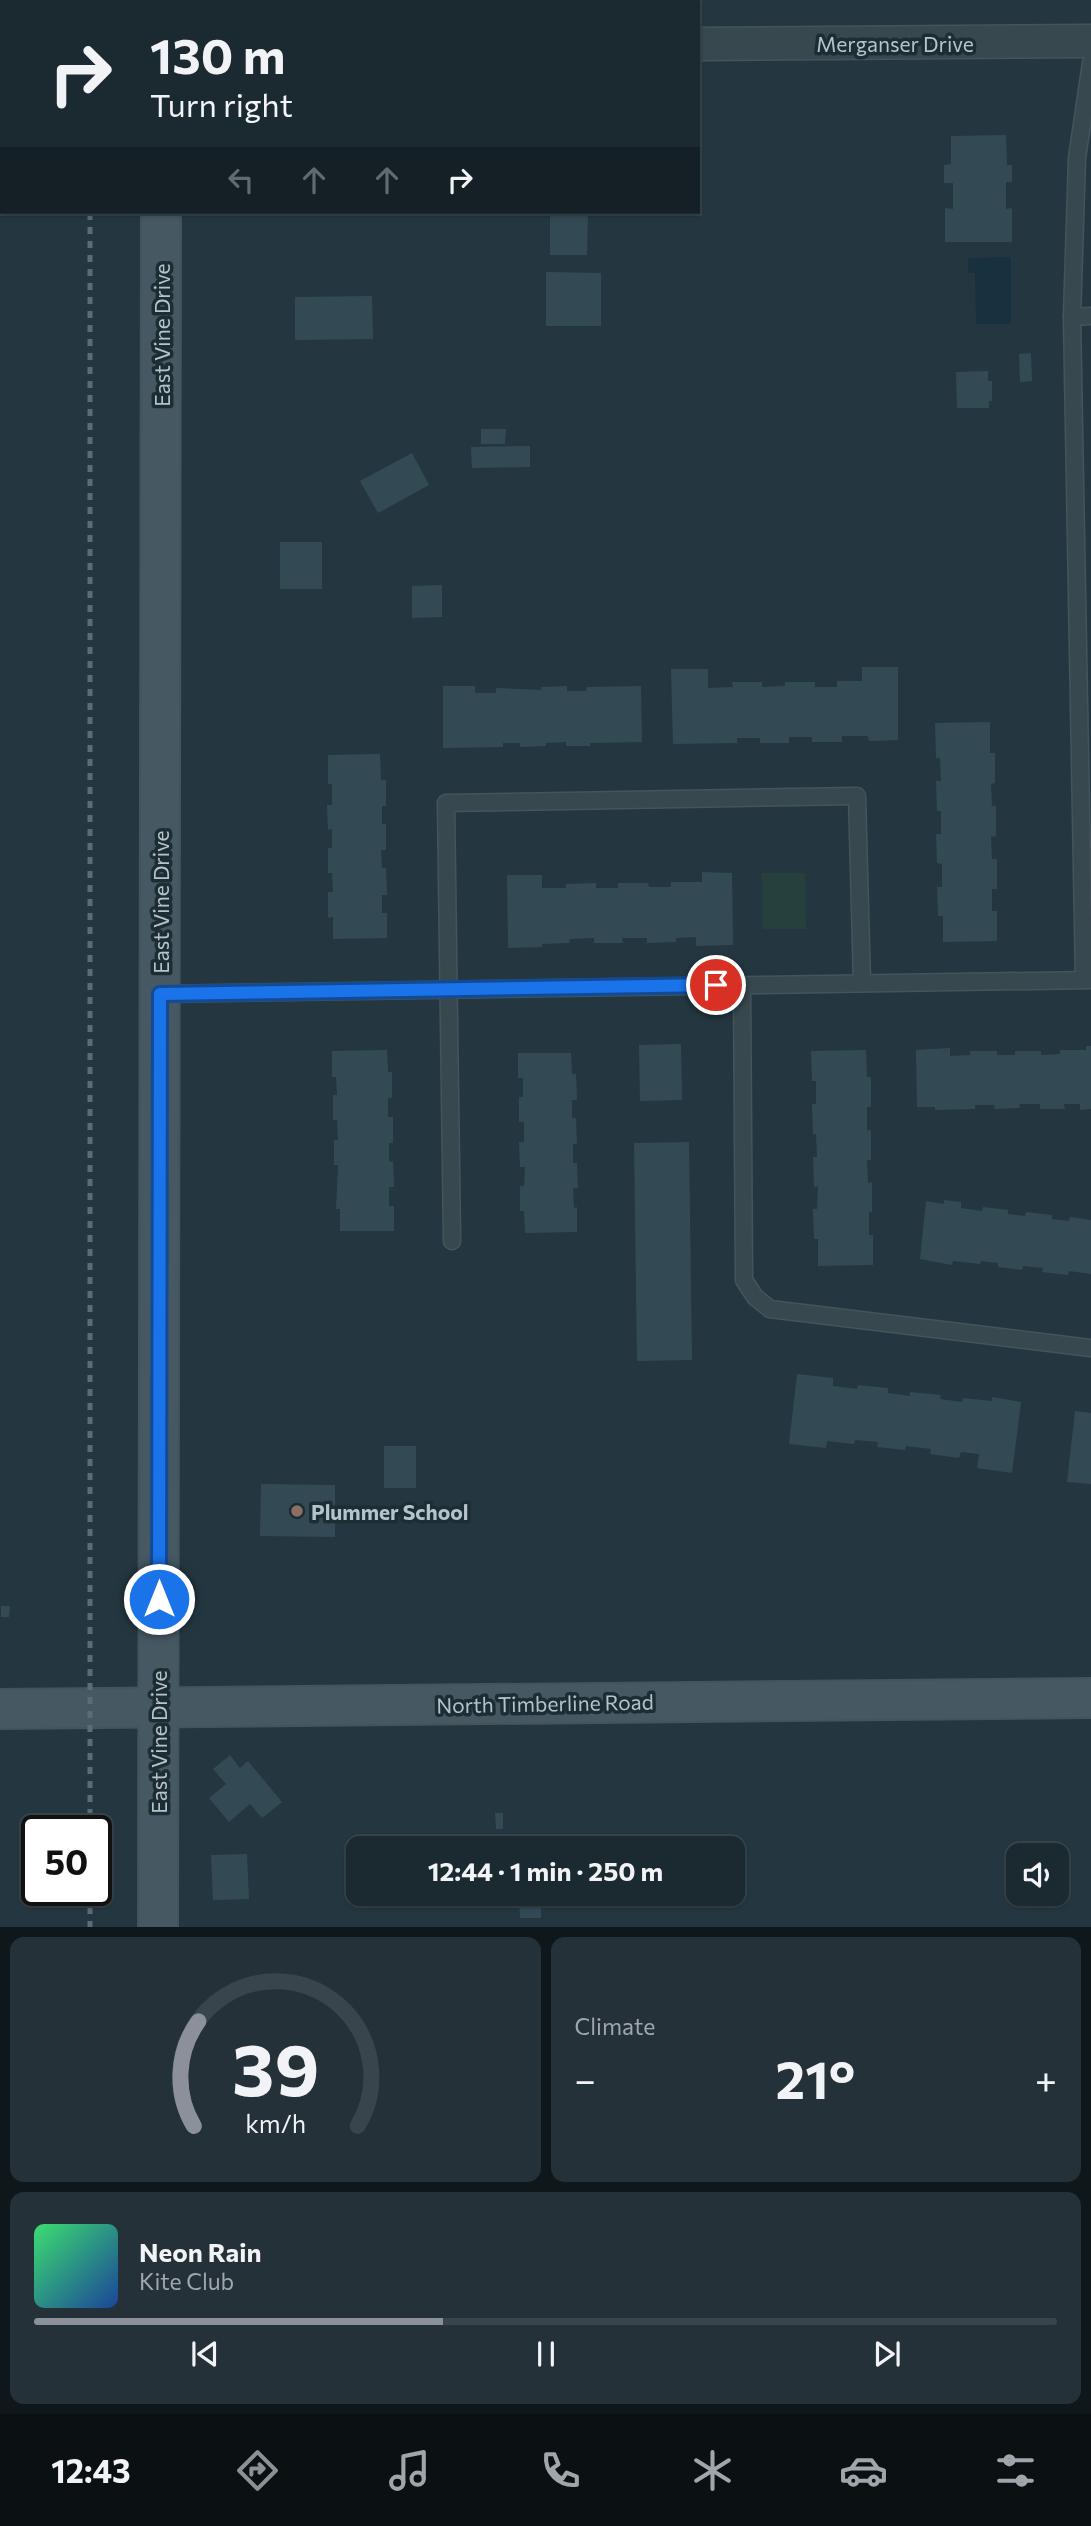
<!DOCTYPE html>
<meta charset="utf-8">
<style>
body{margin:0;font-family:Commissioner,sans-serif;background:#243138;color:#f1f3f6;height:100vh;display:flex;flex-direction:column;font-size:26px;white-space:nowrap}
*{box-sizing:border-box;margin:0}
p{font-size:23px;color:#a0a6ab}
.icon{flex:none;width:38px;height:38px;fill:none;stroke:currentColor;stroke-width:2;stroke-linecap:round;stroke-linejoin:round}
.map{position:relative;height:1927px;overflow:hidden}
.panel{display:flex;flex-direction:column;gap:10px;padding:10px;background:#0f171a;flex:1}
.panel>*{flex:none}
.banner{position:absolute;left:0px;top:0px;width:700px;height:214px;box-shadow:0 2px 5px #0004,0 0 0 2px #39454c;background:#1b2930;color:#f1f3f6;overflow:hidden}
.controls{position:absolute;left:1006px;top:1843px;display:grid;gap:14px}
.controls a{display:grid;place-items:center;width:63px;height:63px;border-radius:14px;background:#1b2930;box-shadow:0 2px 5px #0004,0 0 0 2px #39454c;font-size:35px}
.speed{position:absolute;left:21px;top:1815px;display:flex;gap:14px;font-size:35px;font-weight:700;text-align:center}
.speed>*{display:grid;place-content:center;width:91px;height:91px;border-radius:50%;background:#1b2930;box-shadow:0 2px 5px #0004,0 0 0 2px #39454c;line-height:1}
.speed .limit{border:4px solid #111;border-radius:10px;background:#fff;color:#111}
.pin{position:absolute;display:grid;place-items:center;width:60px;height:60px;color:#fff;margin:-30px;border:4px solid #fff;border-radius:50%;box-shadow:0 2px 7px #0007}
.me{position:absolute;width:77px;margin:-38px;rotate:0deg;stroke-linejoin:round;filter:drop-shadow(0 0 5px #0008)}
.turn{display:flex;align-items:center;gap:24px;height:147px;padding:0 35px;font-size:32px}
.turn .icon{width:91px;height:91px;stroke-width:2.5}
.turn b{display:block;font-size:49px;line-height:60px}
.lanes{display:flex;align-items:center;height:66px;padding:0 35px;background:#0003;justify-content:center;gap:35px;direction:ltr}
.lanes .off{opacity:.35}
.big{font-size:52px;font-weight:700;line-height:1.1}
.panel .tile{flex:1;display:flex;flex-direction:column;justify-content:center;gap:10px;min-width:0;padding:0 24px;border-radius:14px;background:#243138}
.panel .dial{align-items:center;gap:0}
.dial svg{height:182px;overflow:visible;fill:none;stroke:#39454c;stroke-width:7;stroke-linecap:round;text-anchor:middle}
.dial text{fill:#f1f3f6;stroke:none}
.song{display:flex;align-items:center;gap:21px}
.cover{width:84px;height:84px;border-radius:10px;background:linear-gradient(135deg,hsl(140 70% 55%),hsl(220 70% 35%))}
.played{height:7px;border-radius:4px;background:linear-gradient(90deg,#8c9099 40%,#39454c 40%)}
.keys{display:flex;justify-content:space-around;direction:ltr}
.heat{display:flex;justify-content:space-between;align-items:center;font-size:38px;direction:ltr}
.panel .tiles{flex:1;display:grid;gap:10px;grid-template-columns:1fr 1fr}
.tile:last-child{grid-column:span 2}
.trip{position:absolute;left:346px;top:1836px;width:399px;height:70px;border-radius:14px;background:#1b2930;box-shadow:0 2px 5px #0004,0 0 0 2px #39454c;font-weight:700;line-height:70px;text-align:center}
.tabs{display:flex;height:112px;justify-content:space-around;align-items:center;background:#0b1013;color:#a0a6ab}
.tabs .icon{width:49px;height:49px}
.tabs .on{color:#8c9099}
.tabs b{font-size:32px;color:#f1f3f6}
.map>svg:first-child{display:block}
</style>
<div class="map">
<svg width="1091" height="1928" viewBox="0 0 1091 1928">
<rect width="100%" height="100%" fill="#243740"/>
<!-- green -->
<path fill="#26413d" d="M 762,873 L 805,873 L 806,929 L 763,929 Z"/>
<!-- water -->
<path fill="#17313e" d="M 1011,257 L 1011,324 L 976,324 L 975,273 L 968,273 L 968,258 Z"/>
<!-- building -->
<g fill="#334a54">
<path d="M 1006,135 L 1007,165 L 1012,165 L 1012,182 L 1006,182 L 1006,209 L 1012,208 L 1012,242 L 945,242 L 945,208 L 953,209 L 953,183 L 944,183 L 944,165 L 951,164 L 951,136 Z"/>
<path d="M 550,212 L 588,212 L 587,255 L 550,255 Z"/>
<path d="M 546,272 L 601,273 L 601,326 L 546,326 Z"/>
<path d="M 372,296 L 373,339 L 295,340 L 295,297 Z"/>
<path d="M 1031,353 L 1032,381 L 1020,382 L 1019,354 Z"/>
<path d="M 988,371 L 988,381 L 992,381 L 992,401 L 989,401 L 989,408 L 957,408 L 956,372 Z"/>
<path d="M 481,429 L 506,429 L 505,444 L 481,444 Z"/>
<path d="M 530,446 L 530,467 L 472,468 L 471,447 Z"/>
<path d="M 412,453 L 429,485 L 378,513 L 360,481 Z"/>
<rect x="280" y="542" width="42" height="47"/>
<path d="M 442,585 L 442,617 L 412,618 L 412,586 Z"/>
<path d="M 862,667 L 898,667 L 898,740 L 869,741 L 868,736 L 842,736 L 842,742 L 812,742 L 812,737 L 789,737 L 789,743 L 760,743 L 760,738 L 737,738 L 737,743 L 673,744 L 671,669 L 708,669 L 708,688 L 733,687 L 732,682 L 762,682 L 762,687 L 785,686 L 785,682 L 815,682 L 815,687 L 837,687 L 837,681 L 862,681 Z"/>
<path d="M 443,686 L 475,686 L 475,693 L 496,693 L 496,688 L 541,690 L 541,687 L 567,686 L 567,691 L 586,691 L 587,687 L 641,686 L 642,742 L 590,743 L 590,746 L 566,746 L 566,742 L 546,743 L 546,746 L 520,747 L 520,743 L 503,743 L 503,747 L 443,748 Z"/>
<path d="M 990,722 L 990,753 L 995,753 L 995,783 L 991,784 L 992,806 L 996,806 L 996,836 L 991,837 L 992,859 L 997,859 L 997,889 L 992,889 L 992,911 L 997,911 L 997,941 L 943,942 L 943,916 L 938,916 L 937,887 L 942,887 L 942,864 L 937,863 L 936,834 L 941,834 L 941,811 L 937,811 L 936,781 L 941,781 L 940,758 L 936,758 L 935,723 Z"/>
<path d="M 380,754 L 381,780 L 386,780 L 386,806 L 382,806 L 382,824 L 386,824 L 386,850 L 381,850 L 382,868 L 386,868 L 387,895 L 382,895 L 382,913 L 387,913 L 387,938 L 333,939 L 333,917 L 328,918 L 328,892 L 333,892 L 332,873 L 328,873 L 328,848 L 332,848 L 332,829 L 328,830 L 327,805 L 332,805 L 332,784 L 328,784 L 328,755 Z"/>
<path d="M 702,872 L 732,873 L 733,945 L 696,946 L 696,937 L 676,938 L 676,942 L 647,943 L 647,938 L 622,938 L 623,943 L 594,943 L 594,938 L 570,939 L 569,943 L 542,944 L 542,947 L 508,948 L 507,875 L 542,875 L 542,888 L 566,888 L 566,884 L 596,883 L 596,888 L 618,888 L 618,883 L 648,883 L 649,887 L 671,887 L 671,882 L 702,882 Z"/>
<path d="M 681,1044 L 682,1100 L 640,1101 L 639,1045 Z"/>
<path d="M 1086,1046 L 1091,1046 L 1091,1109 L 1080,1110 L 1080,1104 L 1064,1104 L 1065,1109 L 1040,1109 L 1040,1104 L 1019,1104 L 1020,1108 L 994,1109 L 995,1105 L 975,1105 L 975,1109 L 935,1110 L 935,1107 L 917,1107 L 916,1050 L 950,1048 L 950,1056 L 970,1055 L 970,1051 L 997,1051 L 997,1055 L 1015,1055 L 1015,1051 L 1041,1051 L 1041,1055 L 1060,1054 L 1060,1050 L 1086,1050 Z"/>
<path d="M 387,1050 L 388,1072 L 392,1072 L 392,1098 L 388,1098 L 388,1117 L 393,1117 L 393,1143 L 389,1143 L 389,1162 L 393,1161 L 394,1187 L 389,1187 L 389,1206 L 394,1206 L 394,1231 L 340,1231 L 340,1209 L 336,1209 L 338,1165 L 334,1165 L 334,1140 L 338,1140 L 337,1120 L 333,1120 L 333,1095 L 337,1095 L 336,1077 L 332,1077 L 332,1051 Z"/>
<path d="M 866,1050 L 867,1077 L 871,1077 L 871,1107 L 867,1107 L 867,1130 L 871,1130 L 871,1160 L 867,1160 L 868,1183 L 872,1182 L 872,1212 L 869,1212 L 869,1235 L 873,1235 L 873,1265 L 818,1266 L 818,1239 L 814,1239 L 813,1209 L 817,1209 L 818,1186 L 814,1187 L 813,1157 L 817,1157 L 816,1134 L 813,1134 L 812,1104 L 816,1104 L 816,1081 L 812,1081 L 811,1051 Z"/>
<path d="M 518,1053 L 571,1053 L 572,1074 L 576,1074 L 577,1100 L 572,1100 L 572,1118 L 576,1118 L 577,1144 L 573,1144 L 573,1163 L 577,1163 L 578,1188 L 573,1188 L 574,1208 L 577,1207 L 577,1232 L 525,1233 L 524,1211 L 520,1211 L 520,1186 L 524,1186 L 525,1167 L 520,1167 L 519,1142 L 524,1142 L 524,1122 L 519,1122 L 519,1097 L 523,1097 L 523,1078 L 518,1078 Z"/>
<path d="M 689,1142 L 692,1360 L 637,1361 L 634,1143 Z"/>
<path d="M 944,1200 L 961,1202 L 961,1208 L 982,1211 L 983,1207 L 1008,1210 L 1008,1214 L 1025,1216 L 1026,1212 L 1052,1215 L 1052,1219 L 1069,1221 L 1070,1217 L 1091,1220 L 1091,1274 L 1069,1271 L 1068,1275 L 1042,1272 L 1043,1268 L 1023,1266 L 1022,1270 L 998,1267 L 998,1263 L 981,1261 L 980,1264 L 953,1261 L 952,1265 L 920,1259 L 926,1201 L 944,1204 Z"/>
<path d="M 797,1374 L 833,1378 L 833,1386 L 857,1389 L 858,1385 L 888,1388 L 888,1393 L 910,1396 L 910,1392 L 941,1395 L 940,1399 L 962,1402 L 963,1398 L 992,1401 L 992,1397 L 1021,1402 L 1012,1473 L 977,1468 L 979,1454 L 961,1452 L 959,1458 L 930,1454 L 931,1449 L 906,1446 L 905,1450 L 877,1447 L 878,1442 L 855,1440 L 854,1444 L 827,1441 L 826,1448 L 789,1444 Z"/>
<path d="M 1075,1411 L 1091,1413 L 1091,1484 L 1067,1482 Z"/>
<rect x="384" y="1446" width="32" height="42"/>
<path d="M 261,1484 L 335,1485 L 335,1537 L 260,1536 Z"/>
<path d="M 1,1606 L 10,1606 L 9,1617 L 1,1617 Z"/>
<path d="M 230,1755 L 240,1768 L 248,1761 L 282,1802 L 262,1818 L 250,1804 L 229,1822 L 209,1798 L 226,1784 L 213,1769 Z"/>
<path d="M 495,1813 L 503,1813 L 503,1829 L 496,1829 Z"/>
<path d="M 247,1854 L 249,1899 L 213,1900 L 211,1855 Z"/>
<path d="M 519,1899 L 541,1899 L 541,1918 L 520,1918 Z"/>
</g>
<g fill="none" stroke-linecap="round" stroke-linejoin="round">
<!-- lane casing -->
<g stroke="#45545b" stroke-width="19">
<g id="lane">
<path d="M 1072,317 L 1091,316"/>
<path d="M 1084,980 L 1072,317 L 1077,158 L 1091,63"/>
<path d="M 742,985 L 744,1280 L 755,1297 L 770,1309 L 1091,1348"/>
<path d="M 160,994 L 1091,980"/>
<path d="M 452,1241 L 446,803 L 857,796 L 862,983"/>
</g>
</g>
<!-- street casing -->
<g stroke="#45545b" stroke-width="35">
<path id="street" d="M 698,44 L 1091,41"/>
</g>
<!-- secondary casing -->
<g stroke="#45545b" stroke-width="42">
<g id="secondary">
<path d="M 159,0 L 159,2"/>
<path d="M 0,1709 L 1091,1698"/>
<path d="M 158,1928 L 161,212"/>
</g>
</g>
<!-- lane -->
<use href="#lane" stroke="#38484f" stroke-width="16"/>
<!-- street -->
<use href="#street" stroke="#38484f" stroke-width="32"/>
<!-- secondary -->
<use href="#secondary" stroke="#465862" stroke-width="38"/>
<!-- rail -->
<g stroke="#5a6d76" stroke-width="5" stroke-dasharray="7 7" stroke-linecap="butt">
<path d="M 90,2 L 90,0"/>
<path d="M 90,1830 L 90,212"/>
<path d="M 90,1928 L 90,1890"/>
</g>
</g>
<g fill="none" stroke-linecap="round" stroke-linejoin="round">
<!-- route casing -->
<g stroke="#114b97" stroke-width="18">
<path id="route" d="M 159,1599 L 160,994 L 716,985"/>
</g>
<!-- route -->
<use href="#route" stroke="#1a73e8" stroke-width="12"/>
</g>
<!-- markers -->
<circle fill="#8d6e63" stroke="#1d2d34" stroke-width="2.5" cx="297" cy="1511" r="7"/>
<g text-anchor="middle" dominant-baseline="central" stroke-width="7" stroke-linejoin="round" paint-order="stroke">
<!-- street labels -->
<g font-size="21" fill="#b5c3ca" stroke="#1d2d34">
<text x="895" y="43">Merganser Drive</text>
<text transform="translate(161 335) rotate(-90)">East Vine Drive</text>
<text transform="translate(160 902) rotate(-90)">East Vine Drive</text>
<text transform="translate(545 1703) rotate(-1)">North Timberline Road</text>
<text transform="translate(158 1742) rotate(-90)">East Vine Drive</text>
</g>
<!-- poi labels -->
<g font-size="21" font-weight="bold" fill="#b5c3ca" stroke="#1d2d34" text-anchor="start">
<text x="311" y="1511">Plummer School</text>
</g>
</g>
</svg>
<div class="controls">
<a><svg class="icon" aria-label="sound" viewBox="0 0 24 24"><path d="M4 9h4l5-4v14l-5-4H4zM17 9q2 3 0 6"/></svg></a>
</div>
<div class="speed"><div class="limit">50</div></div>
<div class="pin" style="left:716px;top:985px;background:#d93025"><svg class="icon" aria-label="arrive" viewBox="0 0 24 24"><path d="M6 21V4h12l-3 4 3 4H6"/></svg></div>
<svg class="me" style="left:159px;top:1599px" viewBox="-20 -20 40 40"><circle r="17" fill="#1a73e8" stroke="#fff" stroke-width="3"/><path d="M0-11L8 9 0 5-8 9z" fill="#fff"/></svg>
<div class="trip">12:44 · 1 min · 250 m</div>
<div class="banner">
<div class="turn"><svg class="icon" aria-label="right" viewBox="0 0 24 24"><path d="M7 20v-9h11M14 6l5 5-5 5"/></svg><div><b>130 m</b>Turn right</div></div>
<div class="lanes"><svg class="icon off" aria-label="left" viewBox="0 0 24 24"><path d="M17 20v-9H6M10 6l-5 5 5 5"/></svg><svg class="icon off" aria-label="ahead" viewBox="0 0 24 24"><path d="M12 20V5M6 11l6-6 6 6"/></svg><svg class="icon off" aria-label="ahead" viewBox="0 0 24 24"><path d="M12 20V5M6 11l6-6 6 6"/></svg><svg class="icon" aria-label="right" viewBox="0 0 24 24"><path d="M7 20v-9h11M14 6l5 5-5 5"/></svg></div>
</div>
</div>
<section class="panel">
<div class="tiles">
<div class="tile dial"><svg viewBox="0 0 100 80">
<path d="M14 69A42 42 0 1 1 86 69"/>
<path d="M14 69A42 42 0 0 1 16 23" stroke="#8c9099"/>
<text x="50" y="56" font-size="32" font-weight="700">39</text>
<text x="50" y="72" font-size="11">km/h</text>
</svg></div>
<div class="tile"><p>Climate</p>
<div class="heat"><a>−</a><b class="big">21°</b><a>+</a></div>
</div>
<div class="tile">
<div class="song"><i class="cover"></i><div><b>Neon Rain</b><p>Kite Club</p></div></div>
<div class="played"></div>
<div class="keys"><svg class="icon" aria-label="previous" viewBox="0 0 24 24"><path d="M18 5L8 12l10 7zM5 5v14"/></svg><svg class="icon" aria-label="pause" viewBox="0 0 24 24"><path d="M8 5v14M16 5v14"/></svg><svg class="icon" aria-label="next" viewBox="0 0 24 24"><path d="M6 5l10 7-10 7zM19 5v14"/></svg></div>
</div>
</div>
</section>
<nav class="tabs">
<b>12:43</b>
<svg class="icon on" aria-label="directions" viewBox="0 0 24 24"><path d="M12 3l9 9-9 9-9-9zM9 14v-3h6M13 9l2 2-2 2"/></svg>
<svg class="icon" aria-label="music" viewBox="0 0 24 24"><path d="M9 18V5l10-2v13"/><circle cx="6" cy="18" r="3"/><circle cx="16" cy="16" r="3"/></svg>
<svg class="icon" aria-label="phone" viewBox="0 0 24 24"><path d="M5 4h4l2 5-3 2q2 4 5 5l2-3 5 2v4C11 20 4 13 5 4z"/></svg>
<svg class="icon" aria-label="climate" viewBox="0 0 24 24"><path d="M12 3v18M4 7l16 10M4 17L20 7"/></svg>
<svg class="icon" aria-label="car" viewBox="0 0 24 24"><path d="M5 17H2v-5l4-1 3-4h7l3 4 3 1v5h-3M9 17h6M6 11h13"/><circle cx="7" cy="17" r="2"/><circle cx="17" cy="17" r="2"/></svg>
<svg class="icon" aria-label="filters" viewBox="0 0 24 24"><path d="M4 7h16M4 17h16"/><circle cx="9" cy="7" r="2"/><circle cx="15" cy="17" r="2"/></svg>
</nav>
